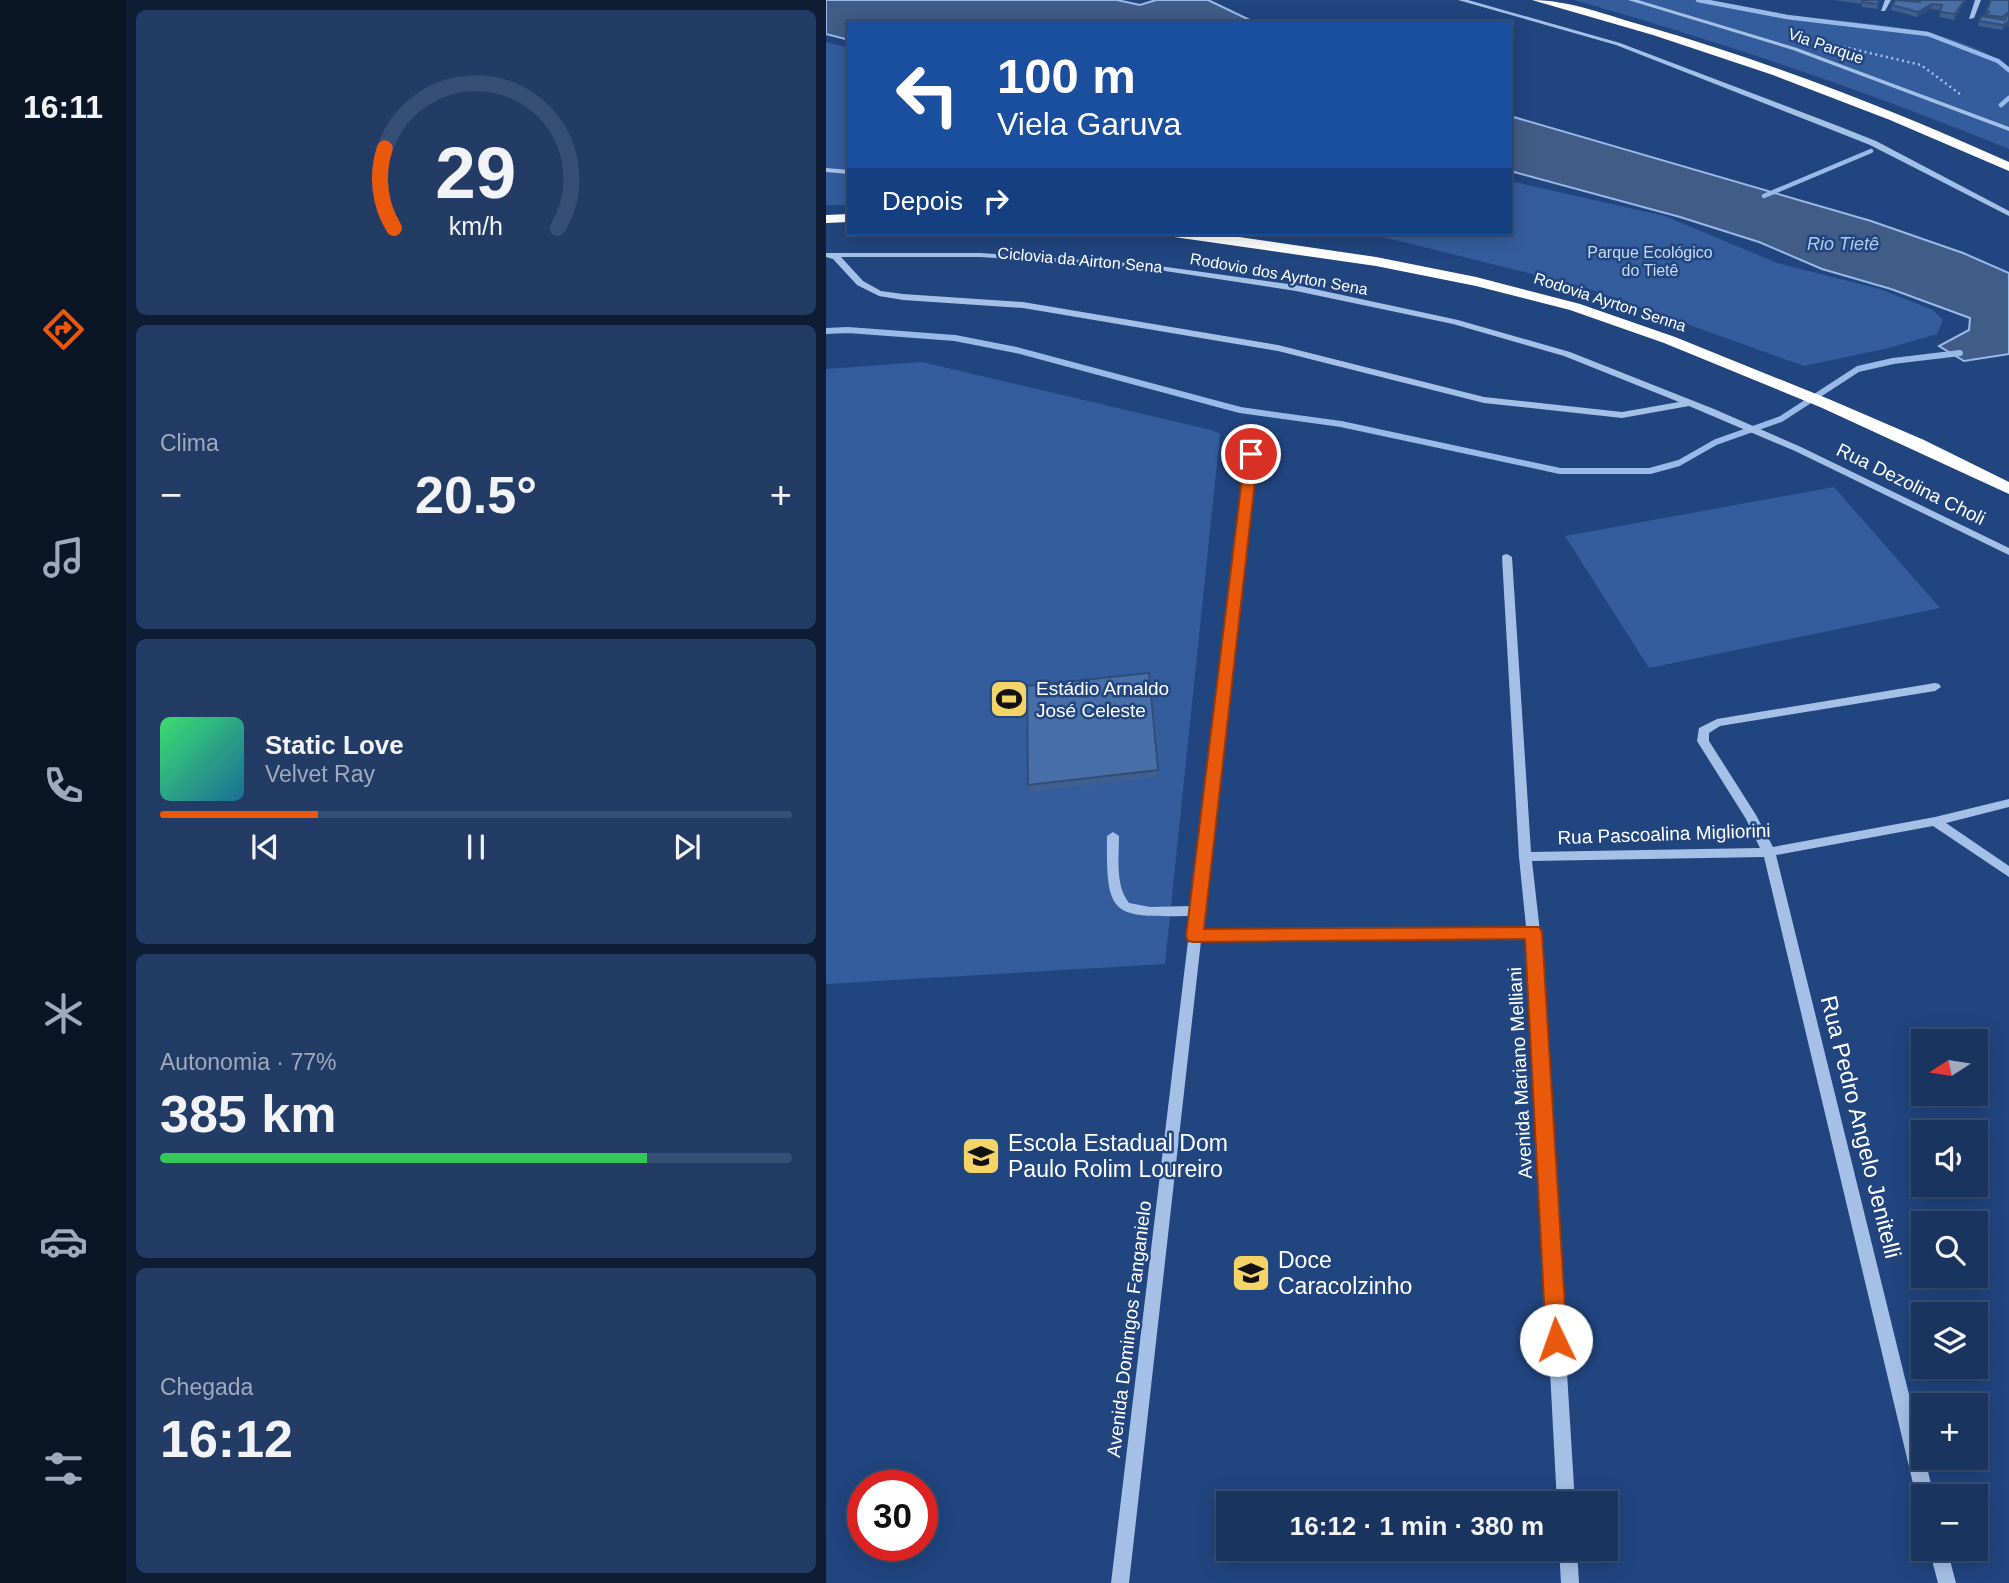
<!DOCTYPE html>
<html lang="pt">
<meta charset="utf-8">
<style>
body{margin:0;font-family:Helvetica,sans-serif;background:#223c65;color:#f1f3f6;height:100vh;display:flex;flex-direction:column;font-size:26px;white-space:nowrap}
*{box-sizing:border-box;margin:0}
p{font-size:23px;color:#9faabd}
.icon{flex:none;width:38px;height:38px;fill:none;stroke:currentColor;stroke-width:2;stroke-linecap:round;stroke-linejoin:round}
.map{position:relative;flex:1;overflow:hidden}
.details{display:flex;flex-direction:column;gap:10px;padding:10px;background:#0e1d34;width:700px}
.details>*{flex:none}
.banner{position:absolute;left:21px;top:21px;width:665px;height:214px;border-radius:0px;box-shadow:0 4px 18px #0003,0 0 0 2px #374f74;background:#1a4fa0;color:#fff;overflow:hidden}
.needle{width:46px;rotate:258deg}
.tools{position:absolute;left:1085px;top:1029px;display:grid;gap:14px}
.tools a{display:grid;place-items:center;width:77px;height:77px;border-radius:0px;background:#19345f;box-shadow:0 4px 18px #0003,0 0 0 2px #374f74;font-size:35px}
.speed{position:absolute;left:21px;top:1470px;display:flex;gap:14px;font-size:35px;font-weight:700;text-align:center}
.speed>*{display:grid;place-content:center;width:91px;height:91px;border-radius:50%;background:#19345f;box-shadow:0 4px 18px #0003,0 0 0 2px #374f74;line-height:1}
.speed .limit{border:10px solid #d22;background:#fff;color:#111}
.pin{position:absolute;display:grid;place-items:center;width:60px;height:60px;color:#fff;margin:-30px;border:4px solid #fff;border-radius:50%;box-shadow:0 2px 7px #0007}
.me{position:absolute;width:77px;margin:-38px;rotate:357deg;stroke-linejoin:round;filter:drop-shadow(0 0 5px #0008)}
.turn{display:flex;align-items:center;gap:24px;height:147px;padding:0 35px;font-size:32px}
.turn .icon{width:91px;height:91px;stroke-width:2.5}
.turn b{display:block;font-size:49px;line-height:60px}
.then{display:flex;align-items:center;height:66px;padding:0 35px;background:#0003;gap:14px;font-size:26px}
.big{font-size:52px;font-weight:800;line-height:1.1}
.details .card{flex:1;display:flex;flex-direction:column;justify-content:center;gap:10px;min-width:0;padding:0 24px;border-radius:10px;background:#223c65}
.details .dial{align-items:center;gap:0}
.dial svg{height:182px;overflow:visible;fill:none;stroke:#374f74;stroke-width:7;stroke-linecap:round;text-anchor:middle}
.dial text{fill:#f1f3f6;stroke:none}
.song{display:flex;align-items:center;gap:21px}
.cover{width:84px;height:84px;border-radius:10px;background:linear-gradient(135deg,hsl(140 70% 55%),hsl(200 70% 35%))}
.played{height:7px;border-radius:4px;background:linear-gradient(90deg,#ea580c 25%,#374f74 25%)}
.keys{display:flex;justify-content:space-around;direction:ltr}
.heat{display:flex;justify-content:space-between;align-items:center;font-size:38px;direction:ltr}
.charge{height:10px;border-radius:5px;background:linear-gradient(90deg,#34c759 77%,#374f74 0)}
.trip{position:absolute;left:390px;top:1491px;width:402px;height:70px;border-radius:0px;background:#19345f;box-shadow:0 4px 18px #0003,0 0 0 2px #374f74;font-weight:800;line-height:70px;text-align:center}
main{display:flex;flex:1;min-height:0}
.tabs{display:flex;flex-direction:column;width:126px;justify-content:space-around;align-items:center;background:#0a1526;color:#9faabd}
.tabs .icon{width:49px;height:49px}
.tabs .selected{color:#ea580c}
.tabs b{font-size:32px;color:#f1f3f6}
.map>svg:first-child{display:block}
</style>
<main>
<nav class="tabs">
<b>16:11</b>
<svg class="icon selected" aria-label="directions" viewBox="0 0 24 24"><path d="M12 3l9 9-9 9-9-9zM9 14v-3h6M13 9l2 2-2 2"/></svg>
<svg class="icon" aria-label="music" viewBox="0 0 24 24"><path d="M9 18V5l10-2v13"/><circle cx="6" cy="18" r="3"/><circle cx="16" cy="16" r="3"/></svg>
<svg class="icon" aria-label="phone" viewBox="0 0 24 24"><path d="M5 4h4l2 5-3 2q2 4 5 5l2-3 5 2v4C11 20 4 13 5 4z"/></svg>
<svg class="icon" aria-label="climate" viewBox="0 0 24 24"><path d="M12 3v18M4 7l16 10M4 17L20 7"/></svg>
<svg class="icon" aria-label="car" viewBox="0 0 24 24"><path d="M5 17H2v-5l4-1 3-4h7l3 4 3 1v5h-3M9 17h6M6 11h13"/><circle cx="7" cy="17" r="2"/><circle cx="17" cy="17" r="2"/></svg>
<svg class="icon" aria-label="filters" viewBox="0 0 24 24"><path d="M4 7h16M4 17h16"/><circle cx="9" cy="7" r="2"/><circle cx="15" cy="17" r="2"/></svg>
</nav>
<section class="details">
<div class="card dial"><svg viewBox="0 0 100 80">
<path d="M14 69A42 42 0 1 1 86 69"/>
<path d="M14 69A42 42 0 0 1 10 34" stroke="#ea580c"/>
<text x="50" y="56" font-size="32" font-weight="700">29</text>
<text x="50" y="72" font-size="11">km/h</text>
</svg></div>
<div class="card"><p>Clima</p>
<div class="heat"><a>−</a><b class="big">20.5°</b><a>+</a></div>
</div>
<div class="card">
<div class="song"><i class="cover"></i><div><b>Static Love</b><p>Velvet Ray</p></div></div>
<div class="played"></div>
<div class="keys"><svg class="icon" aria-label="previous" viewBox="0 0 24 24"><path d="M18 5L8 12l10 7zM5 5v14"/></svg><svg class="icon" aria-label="pause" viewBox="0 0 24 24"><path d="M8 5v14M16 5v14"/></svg><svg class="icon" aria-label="next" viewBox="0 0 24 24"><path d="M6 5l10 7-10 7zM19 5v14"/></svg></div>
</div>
<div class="card"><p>Autonomia · 77%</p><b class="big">385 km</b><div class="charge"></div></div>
<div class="card"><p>Chegada</p><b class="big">16:12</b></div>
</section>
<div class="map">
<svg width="1183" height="1583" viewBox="0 0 1183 1583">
<rect width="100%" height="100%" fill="#21457f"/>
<!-- green -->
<g fill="#345d9d">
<path d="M 748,0 C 791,0 835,0 877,0 C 907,3 937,12 967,16 C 1040,25 1120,23 1183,67 L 1183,149 C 1041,91 896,42 748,0 Z"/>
<path d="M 0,42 L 23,48 L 23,205 L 0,205 Z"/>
<path d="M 684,181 L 839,216 L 951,263 L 1054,289 L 1107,310 L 1117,320 L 1111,334 L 1063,348 L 978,366 L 758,287 L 557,237 L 523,233 L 684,233 Z"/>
<path d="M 96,362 L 385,430 L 394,434 L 339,964 L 0,984 L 0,369 Z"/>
<path d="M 1008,487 L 1114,608 L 823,668 L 739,536 Z"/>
</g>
<!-- water -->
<g fill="#415c87" stroke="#99bae9" stroke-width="2">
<path d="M 0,0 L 291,0 L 314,5 L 330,0 L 382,0 L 430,23 L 23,23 L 23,40 L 0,34 Z"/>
<path d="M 684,116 L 1045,221 L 1137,253 L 1183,273 L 1183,354 L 1138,361 L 1113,346 L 1143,330 L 1144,318 L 1065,289 L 996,269 L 933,242 L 854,217 L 684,171 Z"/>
</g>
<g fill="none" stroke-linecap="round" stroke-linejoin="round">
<!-- stream-far1 -->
<g stroke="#99bae9" stroke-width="4.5">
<path d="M 872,0 L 961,17 L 1102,34 L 1172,61 L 1183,70"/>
<path d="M 1175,105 L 1183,98"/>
<path d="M 938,196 L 1045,151"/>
</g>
<!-- stream -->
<path stroke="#99bae9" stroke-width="6" d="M 0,331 L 22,330 L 129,338 L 190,350 L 414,410 L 515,424 L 734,471 L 824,471 L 853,463 L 890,442 L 955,419 L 1032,369 L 1067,361 L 1134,353"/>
<!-- path -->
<path stroke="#a5c0e7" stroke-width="2.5" stroke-dasharray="2 3.5" stroke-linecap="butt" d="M 1001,43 L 1095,65 L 1134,94"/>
<!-- minor -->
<g fill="#a5c0e7" fill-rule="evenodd">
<path d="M 632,0 L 642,0 L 794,43 L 1007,124 L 1050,141 L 1183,211 L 1183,216 L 1044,145 L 1001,128 L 790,45 Z"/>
<path d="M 802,0 L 812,0 L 971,48 L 1183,127 L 1183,131 L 967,50 Z"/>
<path d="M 1059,0 L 1065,0 L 1059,11 L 1055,11 Z"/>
<path d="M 1149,0 L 1155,0 L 1148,18 L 1143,19 Z"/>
<path d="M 0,168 L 23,170 L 23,174 L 0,172 Z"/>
<path d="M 0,253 L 154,253 L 319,264 L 470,285 L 632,320 L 744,352 L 888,409 L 975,447 L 1183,548 L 1183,555 L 969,451 L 863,406 L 796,418 L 658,403 L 452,351 L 197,308 L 77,300 L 53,296 L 31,285 L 7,259 L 0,257 ZM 15,257 L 154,257 L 319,268 L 470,291 L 627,324 L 738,356 L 853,402 L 796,412 L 658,397 L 452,345 L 197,302 L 77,294 L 55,291 L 37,281 Z"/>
<path d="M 425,451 L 430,454 L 376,931 L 700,927 L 693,857 L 676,557 L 677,555 L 681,554 L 686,557 L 705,852 L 934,848 L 920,819 L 871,741 L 873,728 L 891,719 L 1109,683 L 1113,684 L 1115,687 L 1109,691 L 894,726 L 883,733 L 883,741 L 930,815 L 947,847 L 1109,817 L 1183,799 L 1183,807 L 1120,823 L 1183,866 L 1183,877 L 1107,826 L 950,855 L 1108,1496 L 1097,1496 L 1097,1504 L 1093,1502 L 1090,1496 L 938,857 L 706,861 L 714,932 L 749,1503 L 731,1503 L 701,937 L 375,941 L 303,1583 L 285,1583 L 365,916 C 286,917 280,918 281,836 L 287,832 L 293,836 C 293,857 289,886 303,903 L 324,907 L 366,906 L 420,454 Z"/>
<path d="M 733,1549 L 751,1549 L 753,1583 L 735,1583 Z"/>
<path d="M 1103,1549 L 1121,1549 L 1130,1583 L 1112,1583 Z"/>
</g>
<!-- highway -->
<g fill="#fff" fill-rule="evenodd">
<path d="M 706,0 C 744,0 783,16 819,26 C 944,62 1065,109 1183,162 L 1183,171 L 1064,120 L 947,75 L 827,35 Z"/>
<path d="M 23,214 L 23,222 L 0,223 L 0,215 Z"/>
<path d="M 341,233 L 399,235 L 550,257 L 650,277 L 754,304 L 849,337 L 1005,400 L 1098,440 L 1183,482 L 1183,494 L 994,407 L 838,343 L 744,310 L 650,286 L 550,266 L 348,237 Z"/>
</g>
</g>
<!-- wall -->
<g fill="#3f5f90">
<path d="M 1008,0 L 1054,0 L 1051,9 L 1036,7 L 1036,4 Z"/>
<path d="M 1072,0 L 1140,0 L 1128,20 L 1113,17 L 1115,10 L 1105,9 L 1091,17 L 1065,10 L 1066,5 Z"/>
<path d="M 1163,0 L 1183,0 L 1183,26 L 1176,30 L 1152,26 L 1153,21 L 1158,16 L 1163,5 Z"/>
<path d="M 323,673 L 333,777 L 203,792 L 202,785 Z"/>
</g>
<!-- shaded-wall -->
<g fill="#334e76">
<path d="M 1139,0 L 1138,5 L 1128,20 L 1129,14 Z"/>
<path d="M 1106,4 L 1105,9 L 1091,17 L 1092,12 Z"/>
<path d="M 1183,21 L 1183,26 L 1176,30 L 1177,25 Z"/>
</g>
<!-- building -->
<g fill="#496fa8" stroke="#334e76" stroke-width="2">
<path d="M 1037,0 L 1054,0 L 1051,4 L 1036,2 Z"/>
<path d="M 1070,0 L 1095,2 L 1085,0 L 1139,0 L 1129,14 L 1114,12 L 1116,5 L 1106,4 L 1092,12 L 1066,5 Z"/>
<path d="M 1164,0 L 1183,0 L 1183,21 L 1177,25 L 1153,21 L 1156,16 L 1179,20 L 1182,13 L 1176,17 L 1160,15 L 1163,12 L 1160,11 L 1164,3 Z"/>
<path d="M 323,673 L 332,770 L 202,785 L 201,686 Z"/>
</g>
<!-- route -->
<path fill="#ea580c" stroke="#983908" stroke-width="2" d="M 425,450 L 432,454 L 378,929 L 713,927 L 716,932 L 741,1340 L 738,1347 L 730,1350 L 723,1347 L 720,1340 L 699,939 L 368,942 L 362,941 L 360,936 L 419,454 Z"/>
<!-- icons -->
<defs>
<g id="stadium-square" transform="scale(2.0125)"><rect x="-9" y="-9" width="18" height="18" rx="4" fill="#f4d367" stroke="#21457f"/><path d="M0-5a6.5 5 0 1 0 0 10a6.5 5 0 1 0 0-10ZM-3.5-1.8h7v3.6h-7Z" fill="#111"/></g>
<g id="school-square" transform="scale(2.0125)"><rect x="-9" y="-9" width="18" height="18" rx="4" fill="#f4d367" stroke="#21457f"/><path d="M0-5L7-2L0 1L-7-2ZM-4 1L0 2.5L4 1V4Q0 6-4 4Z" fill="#111"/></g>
</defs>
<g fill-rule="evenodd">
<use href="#stadium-square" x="183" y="699"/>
<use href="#school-square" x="155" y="1156"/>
<use href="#school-square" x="425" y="1273"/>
</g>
<g text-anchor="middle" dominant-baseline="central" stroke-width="5" stroke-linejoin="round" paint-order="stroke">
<!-- far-street labels -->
<g font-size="16" fill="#fff" stroke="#21457f">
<text transform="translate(1000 46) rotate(19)">Via Parque</text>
<text transform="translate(254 260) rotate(5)">Ciclovia da Airton Sena</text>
<text transform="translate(453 274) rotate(10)">Rodovio dos Ayrton Sena</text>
<text transform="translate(784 302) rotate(18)">Rodovia Ayrton Senna</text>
</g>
<!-- far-park labels -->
<g font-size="16" fill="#c9dbf6" stroke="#21457f">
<text x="824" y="252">Parque Ecológico<tspan x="824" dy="18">do Tietê</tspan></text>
</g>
<!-- far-water labels -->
<g font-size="18" font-style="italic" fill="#b1caef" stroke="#21457f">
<text x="1017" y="244">Rio Tietê</text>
</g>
<!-- street labels -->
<g font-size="19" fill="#fff" stroke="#21457f">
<text transform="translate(1085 484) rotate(26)">Rua Dezolina Choli</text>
<text transform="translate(838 834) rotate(-2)">Rua Pascoalina Migliorini</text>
<text transform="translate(694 1073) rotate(-93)">Avenida Mariano Melliani</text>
<text transform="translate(303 1329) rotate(-83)">Avenida Domingos Fanganielo</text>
</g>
<!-- poi labels -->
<g font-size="19" fill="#fff" stroke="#21457f" text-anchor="start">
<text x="210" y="688">Estádio Arnaldo<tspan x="210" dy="22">José Celeste</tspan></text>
</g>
<!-- near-street labels -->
<g font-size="23" fill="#fff" stroke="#21457f">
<text transform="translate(1035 1127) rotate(76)">Rua Pedro Angelo Jenitelli</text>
</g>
<!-- near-poi labels -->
<g font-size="23" fill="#fff" stroke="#21457f" text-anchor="start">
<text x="182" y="1143">Escola Estadual Dom<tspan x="182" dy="26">Paulo Rolim Loureiro</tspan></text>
<text x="452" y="1260">Doce<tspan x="452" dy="26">Caracolzinho</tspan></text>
</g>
</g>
</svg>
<div class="tools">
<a><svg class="needle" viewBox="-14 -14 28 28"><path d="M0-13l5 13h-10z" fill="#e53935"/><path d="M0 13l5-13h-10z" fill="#9faabd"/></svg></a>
<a><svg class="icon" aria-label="sound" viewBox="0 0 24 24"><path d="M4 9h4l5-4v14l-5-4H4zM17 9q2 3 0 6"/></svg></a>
<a><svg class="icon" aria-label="search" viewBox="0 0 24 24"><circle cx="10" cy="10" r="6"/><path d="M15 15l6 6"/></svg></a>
<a><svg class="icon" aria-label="layers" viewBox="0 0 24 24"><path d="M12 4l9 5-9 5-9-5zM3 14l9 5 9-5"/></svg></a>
<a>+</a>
<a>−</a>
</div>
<div class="speed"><div class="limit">30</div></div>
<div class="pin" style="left:425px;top:454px;background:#d93025"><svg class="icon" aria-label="arrive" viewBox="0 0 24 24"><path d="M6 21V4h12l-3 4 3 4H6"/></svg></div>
<svg class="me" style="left:730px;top:1340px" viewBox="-20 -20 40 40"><circle r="19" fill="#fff"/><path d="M0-13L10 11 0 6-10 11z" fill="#ea580c"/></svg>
<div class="trip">16:12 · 1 min · 380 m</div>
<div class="banner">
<div class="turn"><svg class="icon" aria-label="left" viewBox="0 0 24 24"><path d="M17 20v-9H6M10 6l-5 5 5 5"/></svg><div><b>100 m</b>Viela Garuva</div></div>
<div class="then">Depois<svg class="icon" aria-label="right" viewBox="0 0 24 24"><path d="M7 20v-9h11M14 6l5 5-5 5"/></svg></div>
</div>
</div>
</main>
